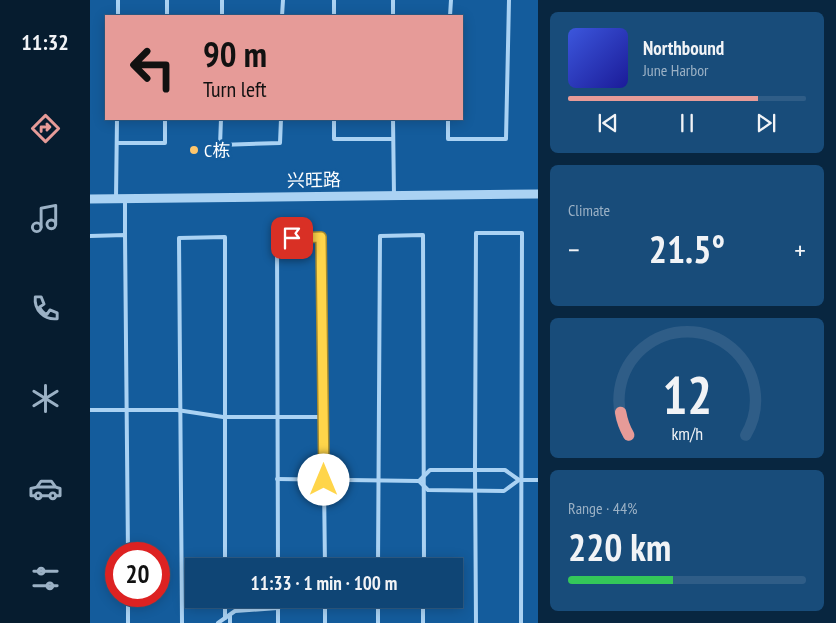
<!DOCTYPE html>
<meta charset="utf-8">
<style>
body{margin:0;font-family:"PT Sans Narrow","Noto Sans SC",sans-serif;background:#184c7a;color:#f1f3f6;height:100vh;display:flex;flex-direction:column;font-size:19px;white-space:nowrap}
*{box-sizing:border-box;margin:0}
p{font-size:16px;color:#9bb1c5}
.icon{flex:none;width:28px;height:28px;fill:none;stroke:currentColor;stroke-width:2;stroke-linecap:round;stroke-linejoin:round}
.map{position:relative;flex:1;overflow:hidden}
.panel{display:flex;flex-direction:column;gap:12px;padding:12px;background:#082640;width:298px}
.panel>*{flex:none}
.guide{position:absolute;left:15px;top:15px;width:358px;height:105px;border-radius:0px;box-shadow:0 2px 12px #0003,0 0 0 1px #2f5d87;background:#e69b98;color:#111;overflow:hidden}
.speed{position:absolute;left:15px;top:542px;display:flex;gap:10px;font-size:25px;font-weight:700;text-align:center}
.speed>*{display:grid;place-content:center;width:65px;height:65px;border-radius:50%;background:#0f4575;box-shadow:0 2px 12px #0003,0 0 0 1px #2f5d87;line-height:1}
.speed .limit{border:8px solid #d22;background:#fff;color:#111}
.pin{position:absolute;display:grid;place-items:center;width:42px;height:42px;color:#fff;margin:-21px;border-radius:10px;box-shadow:0 2px 8px #0006}
.me{position:absolute;width:55px;margin:-28px;rotate:0deg;stroke-linejoin:round;filter:drop-shadow(0 0 4px #0008)}
.turn{display:flex;align-items:center;gap:18px;height:105px;padding:0 15px;font-size:22px}
.turn .icon{width:65px;height:65px;stroke-width:2.5}
.turn b{display:block;font-size:35px;line-height:42px}
.big{font-size:38px;font-weight:600;line-height:1.1}
.panel .card{flex:1;display:flex;flex-direction:column;justify-content:center;gap:8px;min-width:0;padding:0 18px;border-radius:8px;background:#184c7a}
.panel .dial{align-items:center;gap:0}
.dial svg{height:130px;overflow:visible;fill:none;stroke:#2f5d87;stroke-width:7;stroke-linecap:round;text-anchor:middle}
.dial text{fill:#f1f3f6;stroke:none}
.song{display:flex;align-items:center;gap:15px}
.cover{width:60px;height:60px;border-radius:8px;background:linear-gradient(135deg,hsl(230 70% 55%),hsl(240 70% 35%))}
.played{height:5px;border-radius:2px;background:linear-gradient(90deg,#e69b98 80%,#2f5d87 80%)}
.keys{display:flex;justify-content:space-around;direction:ltr}
.heat{display:flex;justify-content:space-between;align-items:center;font-size:28px;direction:ltr}
.charge{height:8px;border-radius:4px;background:linear-gradient(90deg,#34c759 44%,#2f5d87 0)}
.trip{position:absolute;left:95px;top:558px;width:278px;height:50px;border-radius:0px;background:#0f4575;box-shadow:0 2px 12px #0003,0 0 0 1px #2f5d87;font-weight:600;line-height:50px;text-align:center}
main{display:flex;flex:1;min-height:0}
.dock{display:flex;flex-direction:column;width:90px;justify-content:space-around;align-items:center;background:#061c2f;color:#9bb1c5}
.dock .icon{width:35px;height:35px}
.dock .active{color:#e69b98}
.dock b{font-size:22px;color:#f1f3f6}
.map>svg:first-child{display:block}
</style>
<main>
<nav class="dock">
<b>11:32</b>
<svg class="icon active" aria-label="directions" viewBox="0 0 24 24"><path d="M12 3l9 9-9 9-9-9zM9 14v-3h6M13 9l2 2-2 2"/></svg>
<svg class="icon" aria-label="music" viewBox="0 0 24 24"><path d="M9 18V5l10-2v13"/><circle cx="6" cy="18" r="3"/><circle cx="16" cy="16" r="3"/></svg>
<svg class="icon" aria-label="phone" viewBox="0 0 24 24"><path d="M5 4h4l2 5-3 2q2 4 5 5l2-3 5 2v4C11 20 4 13 5 4z"/></svg>
<svg class="icon" aria-label="climate" viewBox="0 0 24 24"><path d="M12 3v18M4 7l16 10M4 17L20 7"/></svg>
<svg class="icon" aria-label="car" viewBox="0 0 24 24"><path d="M5 17H2v-5l4-1 3-4h7l3 4 3 1v5h-3M9 17h6M6 11h13"/><circle cx="7" cy="17" r="2"/><circle cx="17" cy="17" r="2"/></svg>
<svg class="icon" aria-label="filters" viewBox="0 0 24 24"><path d="M4 7h16M4 17h16"/><circle cx="9" cy="7" r="2"/><circle cx="15" cy="17" r="2"/></svg>
</nav>
<div class="map">
<svg width="449" height="623" viewBox="0 0 449 623">
<rect width="100%" height="100%" fill="#145c9c"/>
<g fill="none" stroke-linecap="round" stroke-linejoin="round">
<!-- service -->
<g stroke="#aad2f3" stroke-width="4">
<path d="M 303,0 L 303,16"/>
<path d="M 28,16 L 28,0"/>
<path d="M 77,16 L 77,0"/>
<path d="M 132,16 L 132,0"/>
<path d="M 192,16 L 193,0"/>
<path d="M 244,16 L 244,0"/>
<path d="M 360,16 L 361,0"/>
<path d="M 131,119 L 130,145 L 190,143 L 191,119"/>
<path d="M 244,119 L 244,139 L 303,139"/>
<path d="M 303,119 L 304,196"/>
<path d="M 358,119 L 358,139 L 416,139 L 419,0"/>
<path d="M 27,143 L 75,143 L 75,119"/>
<path d="M 26,198 L 27,119"/>
<path d="M 35,235 L 35,200"/>
<path d="M 0,236 L 35,235 L 38,554"/>
<path d="M 0,410 L 87,410 L 133,417 L 233,417"/>
<path d="M 187,479 L 329,481 L 338,490 L 414,491 L 429,480 L 415,470 L 340,470 L 329,481"/>
<path d="M 431,480 L 449,480"/>
<path d="M 188,566 L 187,238 L 231,237 L 235,566"/>
<path d="M 288,566 L 290,236 L 333,235 L 334,566"/>
<path d="M 38,596 L 38,623"/>
<path d="M 135,599 L 135,618"/>
<path d="M 235,599 L 235,623"/>
<path d="M 140,615 L 140,623"/>
<path d="M 92,623 L 89,238 L 135,237 L 135,566"/>
<path d="M 128,623 L 145,611 L 188,608 L 207,599"/>
<path d="M 188,623 L 188,599"/>
<path d="M 288,623 L 288,599"/>
<path d="M 333,623 L 333,599"/>
<path d="M 386,623 L 385,470 L 386,233 L 432,233 L 431,623"/>
</g>
<!-- tertiary -->
<path stroke="#aad2f3" stroke-width="9" d="M 0,199 L 449,194"/>
</g>
<g fill="none" stroke-linecap="round" stroke-linejoin="round">
<!-- route casing -->
<g stroke="#a68a30" stroke-width="12">
<path id="route" d="M 202,238 L 231,237 L 234,480"/>
</g>
<!-- route -->
<use href="#route" stroke="#ffd54a" stroke-width="9"/>
</g>
<!-- markers -->
<circle fill="#ffc66c" stroke="#145c9c" stroke-width="2" cx="104" cy="150" r="5"/>
<g text-anchor="middle" dominant-baseline="central" stroke-width="5" stroke-linejoin="round" paint-order="stroke">
<!-- poi labels -->
<g font-size="18" fill="#fff" stroke="#145c9c" text-anchor="start">
<text x="114" y="150">C栋</text>
</g>
<!-- street labels -->
<g font-size="18" fill="#fff" stroke="#145c9c">
<text transform="translate(224 180) rotate(-1)">兴旺路</text>
</g>
</g>
</svg>
<div class="speed"><div class="limit">20</div></div>
<div class="pin" style="left:202px;top:238px;background:#d93025"><svg class="icon" aria-label="arrive" viewBox="0 0 24 24"><path d="M6 21V4h12l-3 4 3 4H6"/></svg></div>
<svg class="me" style="left:234px;top:480px" viewBox="-20 -20 40 40"><circle r="19" fill="#fff"/><path d="M0-13L10 11 0 6-10 11z" fill="#ffd54a"/></svg>
<div class="trip">11:33 · 1 min · 100 m</div>
<div class="guide">
<div class="turn"><svg class="icon" aria-label="left" viewBox="0 0 24 24"><path d="M17 20v-9H6M10 6l-5 5 5 5"/></svg><div><b>90 m</b>Turn left</div></div>
</div>
</div>
<section class="panel">
<div class="card">
<div class="song"><i class="cover"></i><div><b>Northbound</b><p>June Harbor</p></div></div>
<div class="played"></div>
<div class="keys"><svg class="icon" aria-label="previous" viewBox="0 0 24 24"><path d="M18 5L8 12l10 7zM5 5v14"/></svg><svg class="icon" aria-label="pause" viewBox="0 0 24 24"><path d="M8 5v14M16 5v14"/></svg><svg class="icon" aria-label="next" viewBox="0 0 24 24"><path d="M6 5l10 7-10 7zM19 5v14"/></svg></div>
</div>
<div class="card"><p>Climate</p>
<div class="heat"><a>−</a><b class="big">21.5°</b><a>+</a></div>
</div>
<div class="card dial"><svg viewBox="0 0 100 80">
<path d="M14 69A42 42 0 1 1 86 69"/>
<path d="M14 69A42 42 0 0 1 9 55" stroke="#e69b98"/>
<text x="50" y="56" font-size="32" font-weight="700">12</text>
<text x="50" y="72" font-size="11">km/h</text>
</svg></div>
<div class="card"><p>Range · 44%</p><b class="big">220 km</b><div class="charge"></div></div>
</section>
</main>
